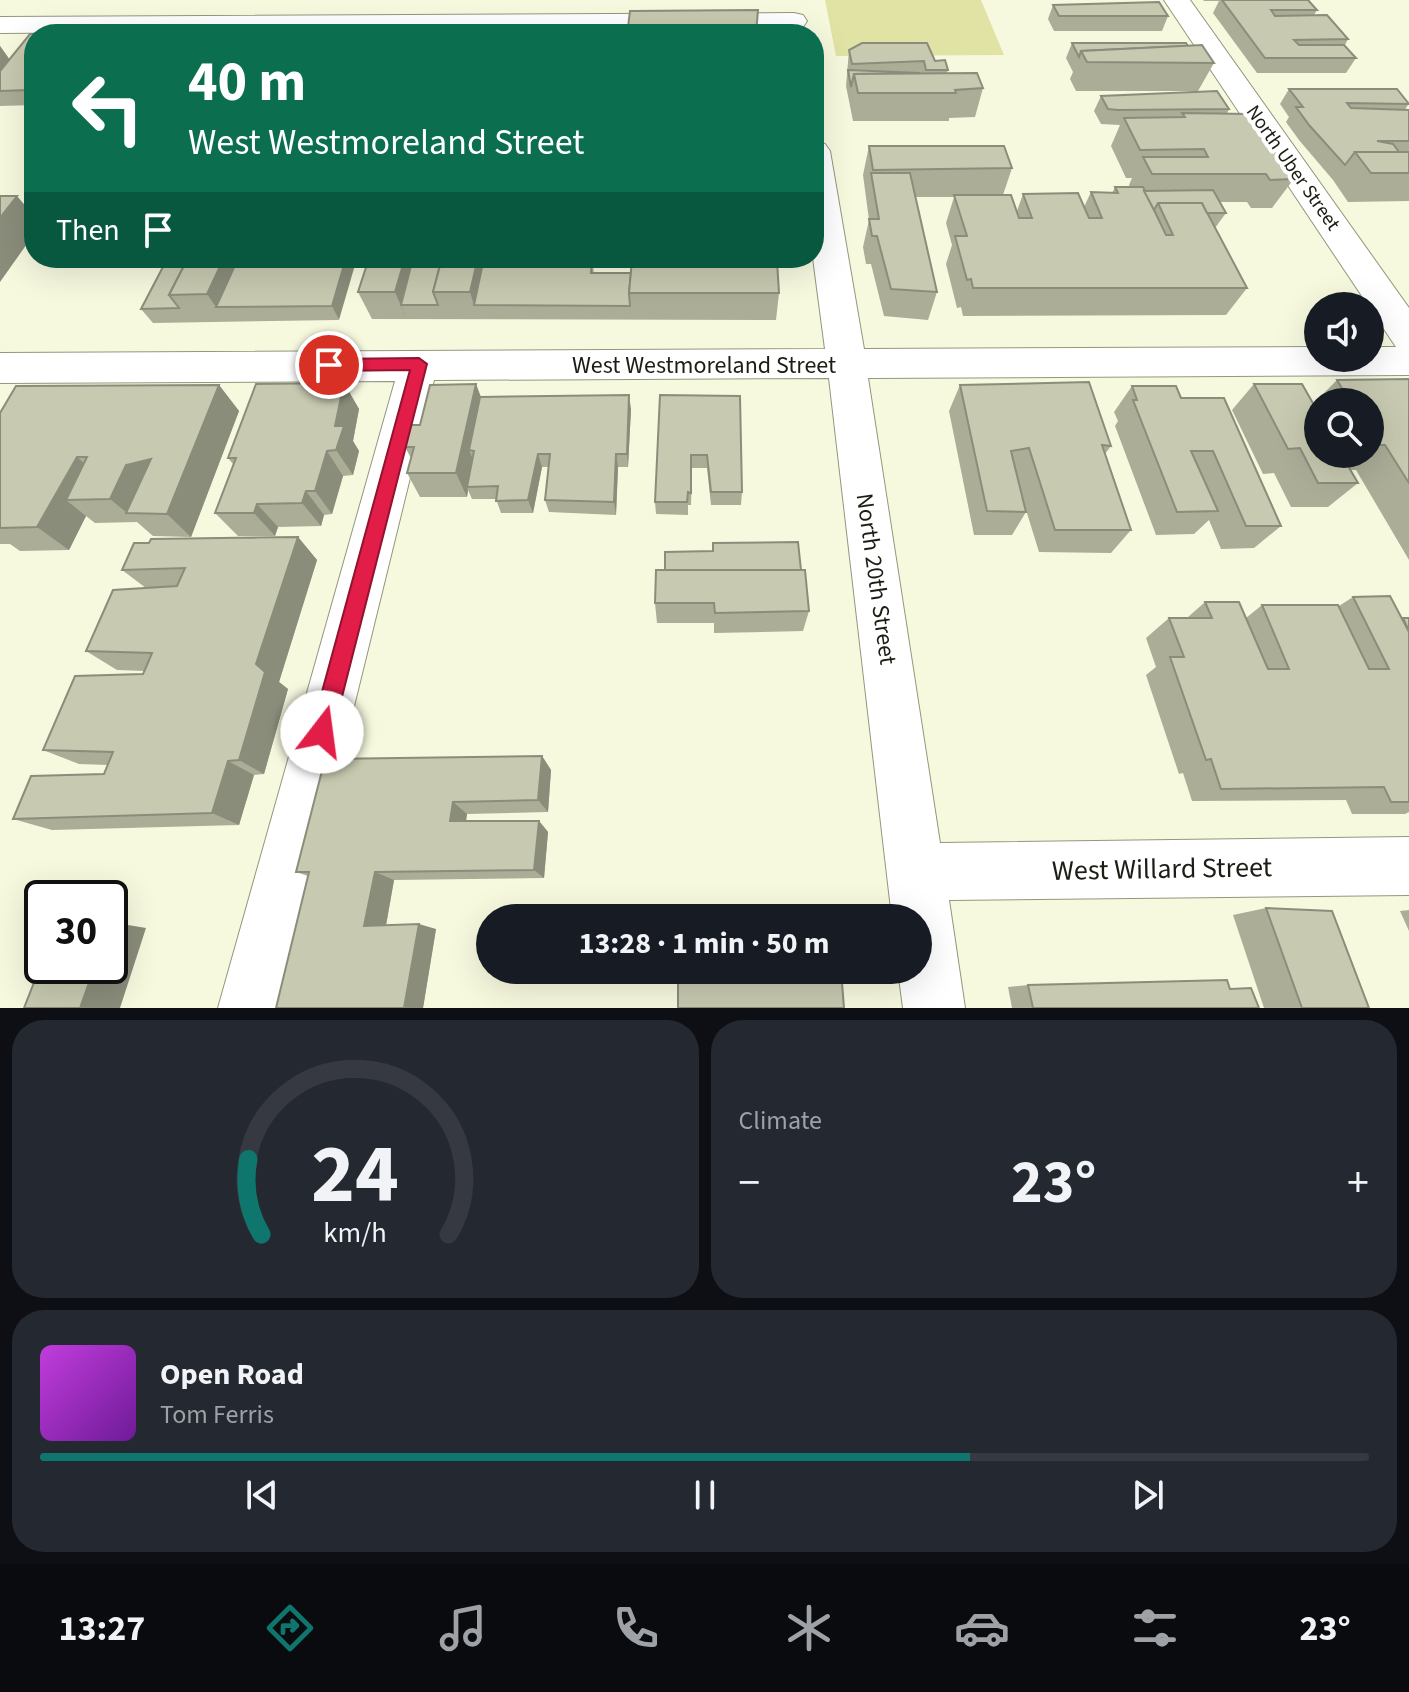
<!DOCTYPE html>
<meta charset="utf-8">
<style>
body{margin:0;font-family:"Source Sans 3",sans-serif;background:#242831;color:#f1f3f6;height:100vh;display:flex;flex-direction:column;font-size:30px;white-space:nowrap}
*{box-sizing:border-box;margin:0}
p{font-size:26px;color:#9ea1a6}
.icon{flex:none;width:44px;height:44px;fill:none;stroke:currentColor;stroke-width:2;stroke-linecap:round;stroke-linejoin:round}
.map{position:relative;height:1008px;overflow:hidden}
.side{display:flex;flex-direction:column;gap:12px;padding:12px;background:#0d0f14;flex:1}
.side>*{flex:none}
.top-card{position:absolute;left:24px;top:24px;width:800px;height:244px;border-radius:32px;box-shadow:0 8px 32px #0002;background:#0b6e4f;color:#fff;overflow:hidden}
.fabs{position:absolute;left:1304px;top:292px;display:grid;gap:16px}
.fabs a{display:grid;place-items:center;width:80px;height:80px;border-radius:50%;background:#171b24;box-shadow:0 8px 32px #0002;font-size:40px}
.speed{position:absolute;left:24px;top:880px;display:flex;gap:16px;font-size:40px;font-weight:700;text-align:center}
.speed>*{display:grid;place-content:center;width:104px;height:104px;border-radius:50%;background:#171b24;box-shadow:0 8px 32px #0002;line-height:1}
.speed .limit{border:4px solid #111;border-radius:12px;background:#fff;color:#111}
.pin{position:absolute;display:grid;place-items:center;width:68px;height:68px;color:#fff;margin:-34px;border:4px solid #fff;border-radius:50%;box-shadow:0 2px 8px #0007}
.me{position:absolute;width:88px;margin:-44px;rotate:15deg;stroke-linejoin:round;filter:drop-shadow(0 0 6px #0008)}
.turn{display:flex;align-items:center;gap:28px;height:168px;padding:0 32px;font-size:36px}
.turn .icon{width:104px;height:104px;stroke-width:2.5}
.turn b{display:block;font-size:56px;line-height:68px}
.then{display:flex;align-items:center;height:76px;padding:0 32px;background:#0003;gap:16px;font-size:30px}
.big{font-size:60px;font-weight:700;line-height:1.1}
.side .card{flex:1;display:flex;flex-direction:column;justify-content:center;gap:12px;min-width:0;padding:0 28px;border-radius:32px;background:#242831}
.side .dial{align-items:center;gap:0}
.dial svg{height:208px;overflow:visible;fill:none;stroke:#363941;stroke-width:7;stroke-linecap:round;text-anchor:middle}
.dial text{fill:#f1f3f6;stroke:none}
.song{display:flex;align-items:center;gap:24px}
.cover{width:96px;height:96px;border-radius:12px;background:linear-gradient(135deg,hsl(290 70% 55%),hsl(280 70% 35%))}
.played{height:8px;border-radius:4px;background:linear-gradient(90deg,#0f766e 70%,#363941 70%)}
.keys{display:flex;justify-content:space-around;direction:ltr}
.heat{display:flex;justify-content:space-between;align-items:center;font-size:44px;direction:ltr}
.side .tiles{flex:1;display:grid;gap:12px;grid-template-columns:1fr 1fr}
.card:last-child{grid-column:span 2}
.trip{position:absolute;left:476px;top:904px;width:456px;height:80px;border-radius:40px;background:#171b24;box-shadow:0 8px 32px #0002;font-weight:700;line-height:80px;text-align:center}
.dock{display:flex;height:128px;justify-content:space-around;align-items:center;background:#090b0e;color:#9ea1a6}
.dock .icon{width:56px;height:56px}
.dock .on{color:#0f766e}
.dock b{font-size:36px;color:#f1f3f6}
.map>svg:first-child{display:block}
</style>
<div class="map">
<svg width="1409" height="1008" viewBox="0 0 1409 1008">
<rect width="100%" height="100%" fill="#f7f9df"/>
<!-- green -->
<path fill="#e0e3a3" d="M 825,0 L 981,0 L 1004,55 L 836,56 Z"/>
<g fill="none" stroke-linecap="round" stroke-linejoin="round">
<!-- minor casing -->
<g stroke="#94967e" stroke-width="2">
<g id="minor">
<path d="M 1164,0 L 1190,0 L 1409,308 L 1409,375 L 868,378 L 940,843 L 1409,837 L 1409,895 L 949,900 L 965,1008 L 903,1008 L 898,970 L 918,970 L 918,918 L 892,918 L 829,378 L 434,380 L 280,1008 L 218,1008 L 395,381 L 0,383 L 0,353 L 825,349 L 813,258 L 814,142 L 825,144 L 830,151 L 864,349 L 1318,347 L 1318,358 L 1370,358 L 1370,347 L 1396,347 Z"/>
<path d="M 794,13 L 803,15 L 807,21 L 803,27 L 0,33 L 0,17 Z"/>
</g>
</g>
<!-- minor -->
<use href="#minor" fill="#fff" fill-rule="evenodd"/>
</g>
<!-- wall -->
<g fill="#abad97" fill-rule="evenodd">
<path d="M 1203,0 L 1308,0 L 1317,10 L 1314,15 L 1348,39 L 1345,45 L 1356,58 L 1346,73 L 1257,73 L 1213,13 L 1219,1 L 1204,1 Z"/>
<path d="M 1053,5 L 1168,16 L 1162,31 L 1054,31 L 1048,19 Z"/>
<path d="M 630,11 L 756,34 L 629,34 Z"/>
<path d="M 614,31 L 615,34 L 34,34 L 34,105 L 0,106 L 0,46 L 9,59 L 30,34 Z"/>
<path d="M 1072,43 L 1188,46 L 1214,63 L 1198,91 L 1076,91 L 1070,79 L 1073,72 L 1066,58 Z"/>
<path d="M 849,50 L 935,61 L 948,70 L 947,73 L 983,88 L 975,117 L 949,118 L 949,121 L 853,121 L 846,86 Z"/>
<path d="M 1289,89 L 1409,103 L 1405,110 L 1409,110 L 1409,201 L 1348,202 L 1333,180 L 1299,140 L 1286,122 L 1289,117 L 1280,104 Z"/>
<path d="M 1101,96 L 1229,109 L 1227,114 L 1277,155 L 1296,176 L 1272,208 L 1251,208 L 1247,202 L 1220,202 L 1226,213 L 1215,228 L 1247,288 L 1226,315 L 963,316 L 961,307 L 957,308 L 946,264 L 952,245 L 946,223 L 954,197 L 915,197 L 937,292 L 928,320 L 884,316 L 871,264 L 866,264 L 863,247 L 869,220 L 863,175 L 869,146 L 1012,168 L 1003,195 L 1017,211 L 1023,194 L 1084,207 L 1091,192 L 1112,193 L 1115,187 L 1130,187 L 1129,185 L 1132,178 L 1126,178 L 1111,146 L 1120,125 L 1101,124 L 1094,111 Z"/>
<path d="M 176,258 L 316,258 L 315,262 L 339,320 L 153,323 L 141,309 Z"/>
<path d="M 369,258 L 522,258 L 522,260 L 526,260 L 526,258 L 589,258 L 588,260 L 592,260 L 594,273 L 631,273 L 762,261 L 779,293 L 776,320 L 372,319 L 358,292 Z"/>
<path d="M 1409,379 L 1409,560 L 1356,470 L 1351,470 L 1358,483 L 1328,507 L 1291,507 L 1274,473 L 1263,474 L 1232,410 L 1254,384 L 1313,404 L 1337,380 ZM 1318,402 L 1370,402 L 1370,454 L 1318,454 Z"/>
<path d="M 344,383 L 359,409 L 353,441 L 359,451 L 353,475 L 343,476 L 332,514 L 324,515 L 321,526 L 278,527 L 275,536 L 238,536 L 215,513 L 233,464 L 228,458 Z"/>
<path d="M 476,384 L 480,397 L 631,409 L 628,467 L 618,467 L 616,515 L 549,512 L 545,500 L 548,467 L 542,467 L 533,513 L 501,513 L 496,499 L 472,499 L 468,490 L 467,497 L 420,497 L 407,473 L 411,458 L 405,447 L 420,425 Z"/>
<path d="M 219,385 L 239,411 L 191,537 L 153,536 L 137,522 L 95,523 L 86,516 L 69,550 L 20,551 L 10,544 L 0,544 L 0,413 Z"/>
<path d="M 960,385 L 1111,446 L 1105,454 L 1131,530 L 1111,553 L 1039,552 L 1026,510 L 1026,512 L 1012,535 L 974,535 L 949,411 Z"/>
<path d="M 1132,386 L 1181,398 L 1281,526 L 1254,548 L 1221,549 L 1209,520 L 1194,534 L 1156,535 L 1115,426 L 1118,421 L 1114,412 Z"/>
<path d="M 660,395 L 742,492 L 741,505 L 711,505 L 707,468 L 692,468 L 691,505 L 688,505 L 688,515 L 656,514 L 655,502 Z"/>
<path d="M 298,537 L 317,560 L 279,682 L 288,689 L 264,774 L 254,775 L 239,825 L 52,830 L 13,819 L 104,774 L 108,765 L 79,764 L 43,750 L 143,674 L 145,671 L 117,670 L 86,651 L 146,588 L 122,570 Z"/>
<path d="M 801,570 L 809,611 L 803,631 L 714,633 L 714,623 L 657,623 L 655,603 Z"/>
<path d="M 1353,597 L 1402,619 L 1409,618 L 1409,812 L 1405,814 L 1352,814 L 1346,800 L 1192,801 L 1183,773 L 1179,774 L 1146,675 L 1156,667 L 1146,638 L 1169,618 L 1187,618 L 1205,602 L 1246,618 L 1262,605 L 1339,606 Z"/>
<path d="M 542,756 L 551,770 L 548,812 L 467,814 L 466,821 L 539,821 L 548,832 L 544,878 L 394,880 L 386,925 L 436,929 L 423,1008 L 308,876 L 296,872 Z"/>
<path d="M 1266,908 L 1369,1008 L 1264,1008 L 1233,915 Z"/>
<path d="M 1409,910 L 1409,931 L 1400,911 Z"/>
<path d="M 1028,985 L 1230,989 L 1259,1008 L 1012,1008 L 1008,987 Z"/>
</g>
<!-- shaded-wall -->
<g fill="#8b8d7b">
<path d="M 0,46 L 10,60 L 0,71 Z"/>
<path d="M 34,84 L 34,96 L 29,90 Z"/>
<path d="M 17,196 L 34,216 L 34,234 L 0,282 L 0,218 Z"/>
<path d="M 224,258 L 248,258 L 216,307 L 207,294 Z"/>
<path d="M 303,258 L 316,258 L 309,277 L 301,262 Z"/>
<path d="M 346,258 L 357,258 L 339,320 L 332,306 Z"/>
<path d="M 405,258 L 423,258 L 401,305 L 407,320 L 395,292 Z"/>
<path d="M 478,258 L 492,258 L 474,305 L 470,292 Z"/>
<path d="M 344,383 L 359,409 L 353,441 L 359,451 L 353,475 L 336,450 L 335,426 Z"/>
<path d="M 476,384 L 486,410 L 474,451 L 469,450 L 474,462 L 467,487 L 468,490 L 467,497 L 456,473 Z"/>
<path d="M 219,385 L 239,411 L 191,537 L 167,514 Z"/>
<path d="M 629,395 L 631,409 L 628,467 L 627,454 Z"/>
<path d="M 327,451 L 343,476 L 332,514 L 315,491 Z"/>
<path d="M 538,454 L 542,467 L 533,513 L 528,500 Z"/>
<path d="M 616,454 L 618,467 L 616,515 L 614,502 Z"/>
<path d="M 77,457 L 104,481 L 66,500 L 86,516 L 69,550 L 37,527 Z"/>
<path d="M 151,459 L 127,513 L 110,499 L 126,465 Z"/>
<path d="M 306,491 L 324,515 L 321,526 L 302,503 Z"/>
<path d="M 257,504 L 278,527 L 275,536 L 254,513 Z"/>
<path d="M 298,537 L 317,560 L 279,682 L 288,689 L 264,774 L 239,760 L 256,664 Z"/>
<path d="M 542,756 L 551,770 L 548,812 L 538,800 Z"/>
<path d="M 228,761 L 254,775 L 239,825 L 212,813 Z"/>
<path d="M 453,802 L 467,814 L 464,832 L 450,821 Z"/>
<path d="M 539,821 L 548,832 L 544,878 L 534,870 Z"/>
<path d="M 375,872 L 394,880 L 385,931 L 364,926 Z"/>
<path d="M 110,922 L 146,928 L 120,1008 L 80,1008 L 95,966 L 110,966 Z"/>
<path d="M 419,924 L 436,929 L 423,1008 L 404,1008 Z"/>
</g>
<!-- building -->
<g fill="#c7c9b0" stroke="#8b8d7b" stroke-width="2">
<path d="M 1222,0 L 1308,0 L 1317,10 L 1271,10 L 1275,16 L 1327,15 L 1348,39 L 1294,40 L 1299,45 L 1344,45 L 1356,58 L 1265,58 Z"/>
<path d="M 1159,2 L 1168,16 L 1059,16 L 1053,5 Z"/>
<path d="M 758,10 L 756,34 L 644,34 L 644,27 L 628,27 L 630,11 Z"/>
<path d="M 614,31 L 614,34 L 34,34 L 34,84 L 29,90 L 0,91 L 0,71 L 30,34 Z"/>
<path d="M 862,43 L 927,43 L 935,61 L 945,60 L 948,70 L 926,70 L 924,61 L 852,64 L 849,50 Z"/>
<path d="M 1072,43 L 1186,43 L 1188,46 L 1081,51 L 1079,57 Z"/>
<path d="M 1202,45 L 1214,63 L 1087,62 L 1081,51 Z"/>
<path d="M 848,70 L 920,73 L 854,74 L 851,87 Z"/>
<path d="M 977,73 L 983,88 L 955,90 L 956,93 L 858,93 L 854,74 Z"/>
<path d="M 1289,89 L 1397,89 L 1409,104 L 1347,103 L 1351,108 L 1409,110 L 1409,141 L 1377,141 L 1393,144 L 1399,152 L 1355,152 L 1345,165 L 1309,125 L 1296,107 L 1303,107 Z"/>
<path d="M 1217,91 L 1229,109 L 1118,110 L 1108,109 L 1101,96 Z"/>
<path d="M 1182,113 L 1249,114 L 1277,155 L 1282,155 L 1296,176 L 1290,176 L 1292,179 L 1270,180 L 1266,174 L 1152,174 L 1143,157 L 1208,157 L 1204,149 L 1140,150 L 1124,118 L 1185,117 Z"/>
<path d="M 869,146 L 1004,146 L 1012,168 L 873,170 Z"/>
<path d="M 1355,152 L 1409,152 L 1409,173 L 1371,173 Z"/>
<path d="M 871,173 L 910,173 L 937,292 L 891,289 L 877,236 L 872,236 L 869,219 L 879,219 Z"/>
<path d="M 1115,187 L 1143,187 L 1166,235 L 1173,235 L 1158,203 L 1202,203 L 1247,288 L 973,288 L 971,279 L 967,280 L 955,236 L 967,236 L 954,195 L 1011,195 L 1019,218 L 1032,218 L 1023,194 L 1078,193 L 1089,218 L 1102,218 L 1091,192 L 1118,193 Z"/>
<path d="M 1213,190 L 1226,213 L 1207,213 L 1202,203 L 1158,203 L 1154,210 L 1144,191 Z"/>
<path d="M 0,196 L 17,196 L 0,218 Z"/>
<path d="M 176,258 L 188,258 L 169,295 L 179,308 L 141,309 L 165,263 L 173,263 Z"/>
<path d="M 188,258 L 224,258 L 207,294 L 169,295 Z"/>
<path d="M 247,258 L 303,258 L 301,262 L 316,262 L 318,258 L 346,258 L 332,306 L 216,307 L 236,263 L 245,262 Z"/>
<path d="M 369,258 L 405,258 L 395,292 L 358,292 Z"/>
<path d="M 413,258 L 442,258 L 433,292 L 438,305 L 401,305 Z"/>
<path d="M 442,258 L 478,258 L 470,292 L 433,292 Z"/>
<path d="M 484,258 L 516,258 L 515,260 L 526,260 L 526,258 L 585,258 L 584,260 L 592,260 L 591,273 L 631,273 L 629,293 L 630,306 L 474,305 Z"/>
<path d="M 648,258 L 762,258 L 762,261 L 641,260 L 641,259 Z"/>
<path d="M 632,260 L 777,261 L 779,293 L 629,293 Z"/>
<path d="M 1409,379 L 1409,483 L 1385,445 L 1373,445 L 1370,440 L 1370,402 L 1350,402 L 1337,380 Z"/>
<path d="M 1089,382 L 1111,446 L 1102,445 L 1131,530 L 1055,530 L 1029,448 L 1011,451 L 1026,512 L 987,511 L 960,385 Z"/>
<path d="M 344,383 L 335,426 L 344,426 L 336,450 L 327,451 L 315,491 L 306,491 L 302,503 L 257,504 L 254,513 L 215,513 L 236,458 L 228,458 L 256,384 Z"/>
<path d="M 476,384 L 456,473 L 407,473 L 414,447 L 405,447 L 410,425 L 420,425 L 430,385 Z"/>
<path d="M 1254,384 L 1302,384 L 1318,412 L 1318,454 L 1341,454 L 1358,483 L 1318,483 L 1300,448 L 1288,449 Z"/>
<path d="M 219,385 L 167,514 L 126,513 L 151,459 L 126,465 L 110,499 L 66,500 L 87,457 L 77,457 L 37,527 L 0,528 L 0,413 L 16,386 Z"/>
<path d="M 1132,386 L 1176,386 L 1181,398 L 1224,398 L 1281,526 L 1246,526 L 1213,451 L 1191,451 L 1218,511 L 1177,512 L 1133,400 L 1137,400 Z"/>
<path d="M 629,395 L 627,454 L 616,454 L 614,502 L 545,500 L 550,454 L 538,454 L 528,500 L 496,501 L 498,486 L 467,487 L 474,451 L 469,450 L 480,397 Z"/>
<path d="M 660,395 L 740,396 L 742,492 L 711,492 L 707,455 L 691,455 L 691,493 L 688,492 L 687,502 L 655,502 Z"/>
<path d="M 298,537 L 256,664 L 265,672 L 239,760 L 228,761 L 212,813 L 13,819 L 31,776 L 104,774 L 113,752 L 43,750 L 75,676 L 143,674 L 147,665 L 152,653 L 86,651 L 113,590 L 177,586 L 185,568 L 122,570 L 134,543 L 149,543 L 151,539 Z"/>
<path d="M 798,542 L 801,570 L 665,570 L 665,552 L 713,551 L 713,543 Z"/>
<path d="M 656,570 L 805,570 L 809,611 L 715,613 L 714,603 L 655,603 Z"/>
<path d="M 1390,596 L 1409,632 L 1409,802 L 1391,802 L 1384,787 L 1221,789 L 1211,759 L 1206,760 L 1170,657 L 1184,657 L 1169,618 L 1212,618 L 1205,602 L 1239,602 L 1268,669 L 1289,669 L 1262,605 L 1338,605 L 1369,669 L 1389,669 L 1353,597 Z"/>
<path d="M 1403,618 L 1409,618 L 1409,631 Z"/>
<path d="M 542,756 L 538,800 L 453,802 L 450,821 L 539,821 L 534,870 L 375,872 L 364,926 L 419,924 L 404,1008 L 276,1008 L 309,872 L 296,872 L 325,759 Z"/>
<path d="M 1266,908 L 1332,911 L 1369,1008 L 1302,1008 Z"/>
<path d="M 42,962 L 42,966 L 95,966 L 80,1008 L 24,1008 Z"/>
<path d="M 678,970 L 841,970 L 844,1008 L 678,1008 Z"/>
<path d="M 1227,980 L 1230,989 L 1251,988 L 1259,1008 L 1033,1008 L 1028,985 Z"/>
</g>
<!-- route -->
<path fill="#e11d48" stroke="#92132f" stroke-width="2" d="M 419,358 L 427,364 L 333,732 L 330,740 L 322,743 L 315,740 L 311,732 L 410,370 L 329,371 L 321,365 L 329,359 Z"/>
<g text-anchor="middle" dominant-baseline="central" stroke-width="8" stroke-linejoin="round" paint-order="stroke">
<!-- far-street labels -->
<g font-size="20" fill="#1c1d14" stroke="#fff">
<text transform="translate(1293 168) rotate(55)">North Uber Street</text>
</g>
<!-- street labels -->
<g font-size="24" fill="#1c1d14" stroke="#fff">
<text x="704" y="365">West Westmoreland Street</text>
<text transform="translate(876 579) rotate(82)">North 20th Street</text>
</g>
<!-- near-street labels -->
<g font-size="28" fill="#1c1d14" stroke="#fff">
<text transform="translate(1162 869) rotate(-1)">West Willard Street</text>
</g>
</g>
</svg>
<div class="fabs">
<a><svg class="icon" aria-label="sound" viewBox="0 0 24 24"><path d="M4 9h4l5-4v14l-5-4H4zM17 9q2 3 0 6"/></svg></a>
<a><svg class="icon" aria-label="search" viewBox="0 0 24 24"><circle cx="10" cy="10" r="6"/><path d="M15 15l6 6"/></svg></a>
</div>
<div class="speed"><div class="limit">30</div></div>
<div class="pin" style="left:329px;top:365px;background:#d93025"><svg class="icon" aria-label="arrive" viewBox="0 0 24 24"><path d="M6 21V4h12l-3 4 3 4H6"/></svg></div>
<svg class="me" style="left:322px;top:732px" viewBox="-20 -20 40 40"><circle r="19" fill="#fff"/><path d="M0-13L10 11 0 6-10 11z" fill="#e11d48"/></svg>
<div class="trip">13:28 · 1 min · 50 m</div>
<div class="top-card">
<div class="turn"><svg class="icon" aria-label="left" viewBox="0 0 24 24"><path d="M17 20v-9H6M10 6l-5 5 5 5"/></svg><div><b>40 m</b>West Westmoreland Street</div></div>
<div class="then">Then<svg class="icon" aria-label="arrive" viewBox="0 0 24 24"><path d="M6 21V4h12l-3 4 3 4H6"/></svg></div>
</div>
</div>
<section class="side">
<div class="tiles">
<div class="card dial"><svg viewBox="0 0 100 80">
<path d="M14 69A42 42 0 1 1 86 69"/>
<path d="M14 69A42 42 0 0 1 9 40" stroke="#0f766e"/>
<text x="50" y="56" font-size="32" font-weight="700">24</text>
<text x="50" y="72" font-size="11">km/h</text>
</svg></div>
<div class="card"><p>Climate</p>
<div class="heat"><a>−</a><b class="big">23°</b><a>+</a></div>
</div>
<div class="card">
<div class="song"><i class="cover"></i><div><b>Open Road</b><p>Tom Ferris</p></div></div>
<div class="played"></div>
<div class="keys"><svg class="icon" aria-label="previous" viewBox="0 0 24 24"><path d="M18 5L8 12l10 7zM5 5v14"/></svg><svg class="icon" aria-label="pause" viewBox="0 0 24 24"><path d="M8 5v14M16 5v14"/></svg><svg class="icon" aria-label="next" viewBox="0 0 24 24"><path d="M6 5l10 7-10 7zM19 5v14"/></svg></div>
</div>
</div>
</section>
<nav class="dock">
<b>13:27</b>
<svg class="icon on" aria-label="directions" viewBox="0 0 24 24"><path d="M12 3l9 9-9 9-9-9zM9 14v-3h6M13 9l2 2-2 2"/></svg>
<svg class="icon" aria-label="music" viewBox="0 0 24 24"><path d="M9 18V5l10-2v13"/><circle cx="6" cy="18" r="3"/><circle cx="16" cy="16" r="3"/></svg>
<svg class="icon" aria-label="phone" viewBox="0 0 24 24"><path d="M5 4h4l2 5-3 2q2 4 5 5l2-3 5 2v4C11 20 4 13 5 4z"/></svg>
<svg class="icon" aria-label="climate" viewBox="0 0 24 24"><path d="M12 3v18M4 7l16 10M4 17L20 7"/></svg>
<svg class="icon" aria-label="car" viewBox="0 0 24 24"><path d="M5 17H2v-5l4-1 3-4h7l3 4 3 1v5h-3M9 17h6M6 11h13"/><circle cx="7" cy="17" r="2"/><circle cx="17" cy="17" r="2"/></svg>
<svg class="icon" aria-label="filters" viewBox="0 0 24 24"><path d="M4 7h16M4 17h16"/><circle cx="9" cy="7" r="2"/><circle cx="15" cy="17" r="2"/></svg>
<b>23°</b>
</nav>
